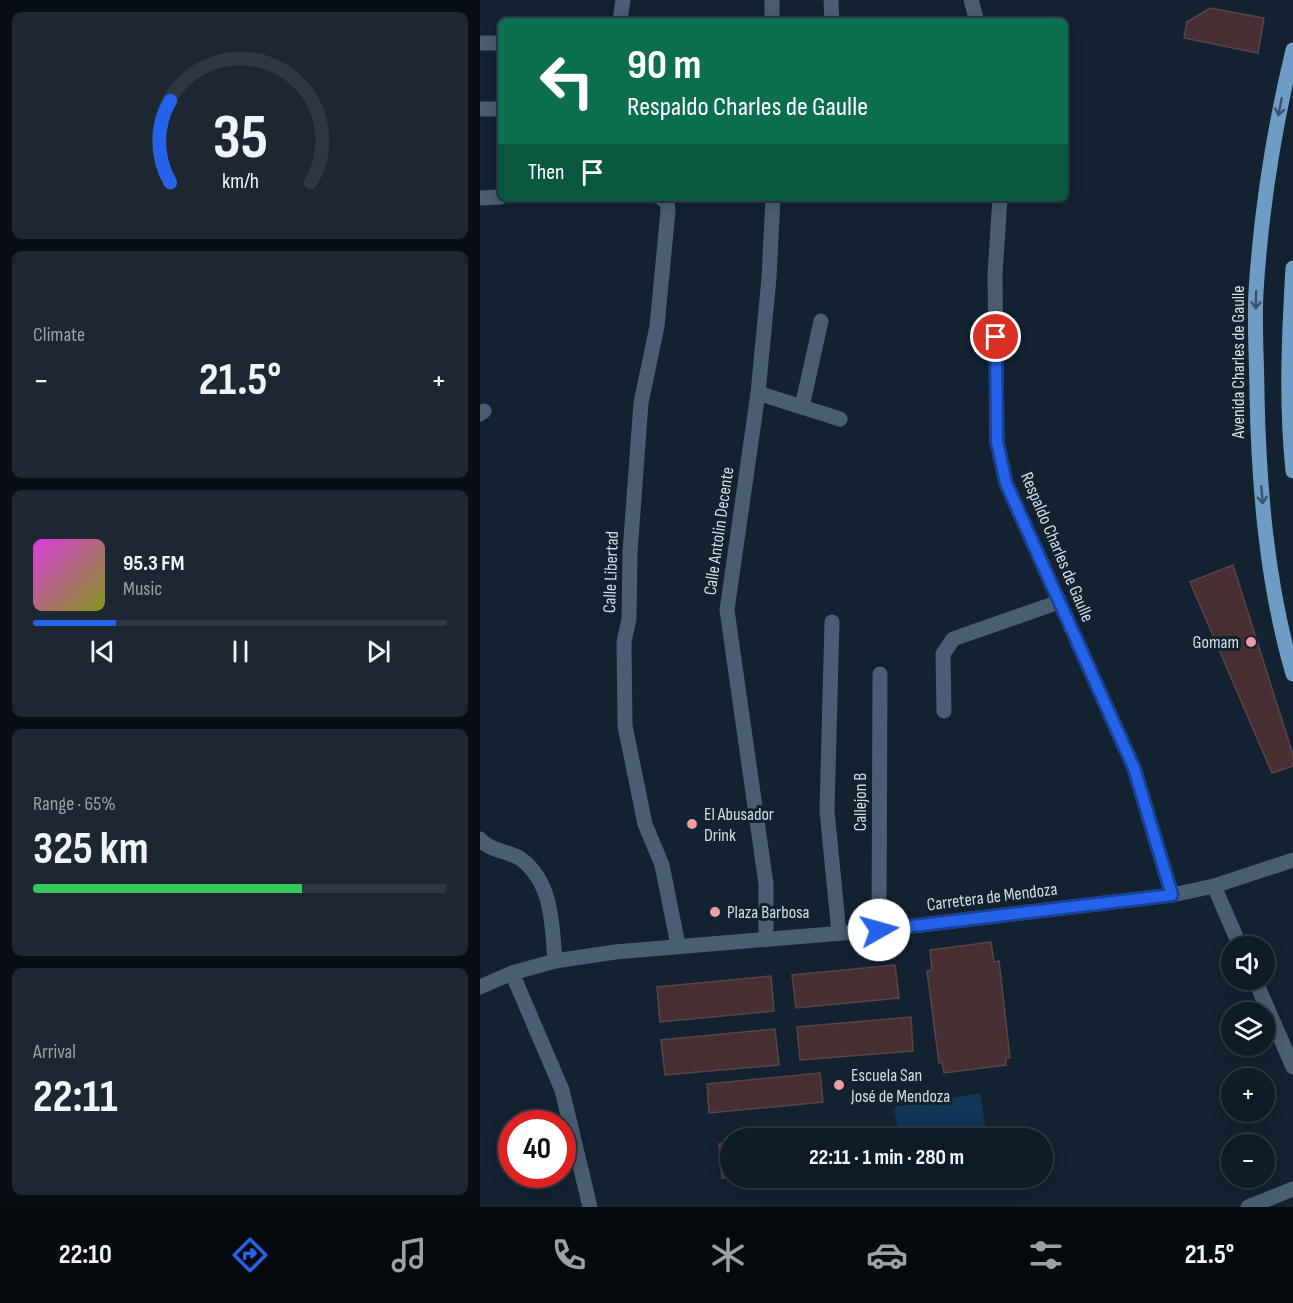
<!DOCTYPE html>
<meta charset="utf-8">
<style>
body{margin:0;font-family:"Sofia Sans Condensed",sans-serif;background:#1c2732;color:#f1f3f6;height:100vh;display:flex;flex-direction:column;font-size:22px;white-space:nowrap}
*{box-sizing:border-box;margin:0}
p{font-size:20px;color:#9ba1a7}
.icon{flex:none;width:33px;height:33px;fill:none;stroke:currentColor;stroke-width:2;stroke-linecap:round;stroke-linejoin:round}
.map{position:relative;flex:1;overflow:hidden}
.details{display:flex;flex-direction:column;gap:12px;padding:12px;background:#080e14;width:480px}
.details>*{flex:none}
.top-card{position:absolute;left:18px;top:18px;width:570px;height:183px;border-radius:9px;box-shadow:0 3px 15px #0003,0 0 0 2px #2e3842;background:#0b6e4f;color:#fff;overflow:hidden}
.fabs{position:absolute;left:741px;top:936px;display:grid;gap:12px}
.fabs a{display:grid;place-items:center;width:54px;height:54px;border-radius:50%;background:#0e1a25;box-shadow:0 3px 15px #0003,0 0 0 2px #2e3842;font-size:30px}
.speed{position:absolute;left:18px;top:1110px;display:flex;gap:12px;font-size:30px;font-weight:700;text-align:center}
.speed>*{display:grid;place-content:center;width:78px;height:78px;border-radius:50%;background:#0e1a25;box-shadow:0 3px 15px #0003,0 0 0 2px #2e3842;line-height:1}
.speed .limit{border:9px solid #d22;background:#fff;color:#111}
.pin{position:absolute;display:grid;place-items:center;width:51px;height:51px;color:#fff;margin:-26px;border:3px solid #fff;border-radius:50%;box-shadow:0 2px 6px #0007}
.me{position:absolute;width:66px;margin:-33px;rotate:83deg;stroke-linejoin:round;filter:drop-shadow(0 0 4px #0008)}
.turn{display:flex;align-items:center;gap:21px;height:126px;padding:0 30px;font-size:27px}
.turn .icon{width:78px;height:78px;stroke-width:2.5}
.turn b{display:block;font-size:42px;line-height:51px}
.then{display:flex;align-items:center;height:57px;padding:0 30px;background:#0003;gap:12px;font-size:22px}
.big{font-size:45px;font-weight:700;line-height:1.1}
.details .tile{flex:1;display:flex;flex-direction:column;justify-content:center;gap:9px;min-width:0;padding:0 21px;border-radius:9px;background:#1c2732}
.details .dial{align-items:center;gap:0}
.dial svg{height:156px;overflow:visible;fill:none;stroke:#2e3842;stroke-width:7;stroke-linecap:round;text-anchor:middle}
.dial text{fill:#f1f3f6;stroke:none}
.song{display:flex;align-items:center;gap:18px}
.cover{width:72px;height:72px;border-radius:9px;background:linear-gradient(135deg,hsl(300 70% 55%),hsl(70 70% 35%))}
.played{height:6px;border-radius:3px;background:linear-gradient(90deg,#2563eb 20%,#2e3842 20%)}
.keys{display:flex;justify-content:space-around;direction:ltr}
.heat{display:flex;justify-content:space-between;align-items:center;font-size:33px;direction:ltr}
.charge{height:9px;border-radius:4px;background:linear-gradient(90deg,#34c759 65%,#2e3842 0)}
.trip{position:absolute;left:240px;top:1128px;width:333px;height:60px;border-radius:30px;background:#0e1a25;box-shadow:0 3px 15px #0003,0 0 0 2px #2e3842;font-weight:700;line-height:60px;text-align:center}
.tab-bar{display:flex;height:96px;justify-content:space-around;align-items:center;background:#060a0f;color:#9ba1a7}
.tab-bar .icon{width:42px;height:42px}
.tab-bar .selected{color:#2563eb}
.tab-bar b{font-size:27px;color:#f1f3f6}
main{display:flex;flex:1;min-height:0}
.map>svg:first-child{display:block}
</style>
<main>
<section class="details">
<div class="tile dial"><svg viewBox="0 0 100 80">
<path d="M14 69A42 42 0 1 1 86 69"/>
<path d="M14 69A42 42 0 0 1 14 27" stroke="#2563eb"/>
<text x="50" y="56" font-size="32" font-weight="700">35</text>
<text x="50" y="72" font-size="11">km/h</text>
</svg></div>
<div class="tile"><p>Climate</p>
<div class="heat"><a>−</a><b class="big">21.5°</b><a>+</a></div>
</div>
<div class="tile">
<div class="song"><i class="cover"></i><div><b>95.3 FM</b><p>Music</p></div></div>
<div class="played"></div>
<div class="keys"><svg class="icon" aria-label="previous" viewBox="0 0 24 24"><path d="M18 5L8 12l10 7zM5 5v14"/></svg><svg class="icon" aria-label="pause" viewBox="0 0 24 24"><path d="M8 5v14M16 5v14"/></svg><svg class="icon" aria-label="next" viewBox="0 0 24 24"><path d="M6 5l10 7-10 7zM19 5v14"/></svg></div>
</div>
<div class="tile"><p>Range · 65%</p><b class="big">325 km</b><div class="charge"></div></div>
<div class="tile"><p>Arrival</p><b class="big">22:11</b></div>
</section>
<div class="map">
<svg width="813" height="1207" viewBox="0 0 813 1207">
<rect width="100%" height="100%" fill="#122231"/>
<!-- green -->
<path fill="#113757" d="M 500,1093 L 507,1138 L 419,1138 L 414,1107 Z"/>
<!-- building -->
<g fill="#472f33" stroke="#5c4347" stroke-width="1.5">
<path d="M 730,8 L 784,18 L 778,53 L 704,38 L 707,22 Z"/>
<path d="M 753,565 L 813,755 L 813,766 L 792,773 L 710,582 Z"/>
<path d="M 511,942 L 514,962 L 519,961 L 530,1058 L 526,1058 L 526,1065 L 464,1073 L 462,1062 L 459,1063 L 447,971 L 452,970 L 450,950 Z"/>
<path d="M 415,965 L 419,998 L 316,1008 L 312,975 Z"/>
<path d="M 291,976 L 294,1011 L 180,1022 L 177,987 Z"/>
<path d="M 431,1017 L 433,1051 L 320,1060 L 317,1027 Z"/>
<path d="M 295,1029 L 299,1065 L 185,1075 L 181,1040 Z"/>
<path d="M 340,1073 L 343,1102 L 229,1113 L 227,1084 Z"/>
<path d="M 409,1127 L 411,1138 L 293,1138 Z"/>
<path d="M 250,1143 L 250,1177 L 242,1178 L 239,1144 Z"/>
</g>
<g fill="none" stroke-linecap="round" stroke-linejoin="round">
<!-- minor -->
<g stroke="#495e72" stroke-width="15">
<path d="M 351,0 L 352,21"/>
<path d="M 491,0 L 497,21"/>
<path d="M 140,21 L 143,0"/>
<path d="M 292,21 L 292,0"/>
<path d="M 0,43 L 21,43"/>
<path d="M 0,109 L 21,109"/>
<path d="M 0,198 L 21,197"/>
<path d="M 181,198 L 187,202 L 188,211 L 177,326 L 161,403 L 150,552 L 149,619 L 144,642 L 145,726 L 165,824 L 182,865 L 198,945"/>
<path d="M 520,198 L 515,274 L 517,442 L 526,483 L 654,768 L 692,895"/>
<path d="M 278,393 L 360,419"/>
<path d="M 322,407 L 341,321"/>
<path d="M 0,414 L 4,411"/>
<path d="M 352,622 L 347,811 L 359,933"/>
<path d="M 464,711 L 463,654 L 473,639 L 579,602"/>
<path d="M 0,839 C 9,851 29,851 41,859 C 73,883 72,926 75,961"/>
<path d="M 734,886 L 760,946"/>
<path d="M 399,930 L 400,674"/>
<path d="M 286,939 L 286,884 L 247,610 L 278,393 L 289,278 L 293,198"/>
<path d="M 32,973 L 82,1090 L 110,1207"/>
<path d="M 775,980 L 813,1067"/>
<path d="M 0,987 L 32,973 L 75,961 L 135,952 L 399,930 L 692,895 L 734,886 L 813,860"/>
<path d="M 768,1207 L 813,1189"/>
</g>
<!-- major -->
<g stroke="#6f9cc5" stroke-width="15">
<path d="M 813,50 C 794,129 781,210 776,292 C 774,326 777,362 777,396 C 779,490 787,584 813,674"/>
<path d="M 813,268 C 809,336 806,403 813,471"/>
</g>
</g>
<!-- one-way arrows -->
<defs><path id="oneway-shaft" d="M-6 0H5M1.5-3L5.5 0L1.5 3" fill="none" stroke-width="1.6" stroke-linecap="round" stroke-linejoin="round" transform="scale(1.5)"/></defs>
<g stroke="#37536c">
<use href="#oneway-shaft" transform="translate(800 107) rotate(101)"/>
<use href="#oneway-shaft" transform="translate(776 300) rotate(91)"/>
<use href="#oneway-shaft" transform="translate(782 495) rotate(85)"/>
</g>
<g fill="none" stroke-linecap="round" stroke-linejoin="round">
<!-- route casing -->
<g stroke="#184099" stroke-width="15">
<path id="route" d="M 399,930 L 692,895 L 654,768 L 526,483 L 517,442 L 516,337"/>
</g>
<!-- route -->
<use href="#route" stroke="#2563eb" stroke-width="10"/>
</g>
<!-- markers -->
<g fill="#f39aaa" stroke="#122231" stroke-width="2">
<circle cx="771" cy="642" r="6"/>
<circle cx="212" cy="824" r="6"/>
<circle cx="235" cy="912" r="6"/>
<circle cx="359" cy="1085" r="6"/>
</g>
<g text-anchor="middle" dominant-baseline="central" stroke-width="6" stroke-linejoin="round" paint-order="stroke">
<!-- street labels -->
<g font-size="18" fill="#d2dce6" stroke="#122231">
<text transform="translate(758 362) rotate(-90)">Avenida Charles de Gaulle</text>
<text transform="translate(239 531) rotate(-82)">Calle Antolin Decente</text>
<text transform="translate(577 547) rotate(67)">Respaldo Charles de Gaulle</text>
<text transform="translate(131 572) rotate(-88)">Calle Libertad</text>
<text transform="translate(380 802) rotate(-90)">Callejon B</text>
<text transform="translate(512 897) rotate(-7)">Carretera de Mendoza</text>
</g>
<!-- poi labels -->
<g font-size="18" fill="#d2dce6" stroke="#122231" text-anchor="start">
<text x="759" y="642" text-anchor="end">Gomam</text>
<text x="224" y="814">El Abusador<tspan x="224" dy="21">Drink</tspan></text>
<text x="247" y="912">Plaza Barbosa</text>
<text x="371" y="1075">Escuela San<tspan x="371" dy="21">José de Mendoza</tspan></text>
</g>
</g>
</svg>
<div class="fabs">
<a><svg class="icon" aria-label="sound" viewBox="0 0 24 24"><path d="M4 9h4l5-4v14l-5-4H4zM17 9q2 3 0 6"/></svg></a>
<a><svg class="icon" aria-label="layers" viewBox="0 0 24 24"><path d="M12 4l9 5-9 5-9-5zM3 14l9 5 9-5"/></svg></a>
<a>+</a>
<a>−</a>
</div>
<div class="speed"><div class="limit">40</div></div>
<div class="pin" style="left:516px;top:337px;background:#d93025"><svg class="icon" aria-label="arrive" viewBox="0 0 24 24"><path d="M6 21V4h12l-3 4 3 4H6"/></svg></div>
<svg class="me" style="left:399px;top:930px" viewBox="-20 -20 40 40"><circle r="19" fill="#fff"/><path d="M0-13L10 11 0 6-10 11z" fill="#2563eb"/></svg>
<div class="trip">22:11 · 1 min · 280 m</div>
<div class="top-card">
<div class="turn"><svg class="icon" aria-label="left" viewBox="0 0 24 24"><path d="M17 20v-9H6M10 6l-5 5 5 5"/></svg><div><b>90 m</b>Respaldo Charles de Gaulle</div></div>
<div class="then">Then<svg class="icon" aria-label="arrive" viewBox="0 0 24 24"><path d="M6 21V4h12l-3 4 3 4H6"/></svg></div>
</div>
</div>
</main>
<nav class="tab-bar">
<b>22:10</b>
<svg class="icon selected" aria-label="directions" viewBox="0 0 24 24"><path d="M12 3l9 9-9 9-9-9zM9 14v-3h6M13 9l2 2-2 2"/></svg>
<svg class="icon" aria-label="music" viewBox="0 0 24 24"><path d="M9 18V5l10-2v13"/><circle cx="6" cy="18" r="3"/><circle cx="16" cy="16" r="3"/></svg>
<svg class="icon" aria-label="phone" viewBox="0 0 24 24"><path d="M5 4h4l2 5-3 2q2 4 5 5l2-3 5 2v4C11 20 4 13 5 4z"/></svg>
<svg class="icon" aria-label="climate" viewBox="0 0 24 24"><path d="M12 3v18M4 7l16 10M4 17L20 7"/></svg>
<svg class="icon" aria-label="car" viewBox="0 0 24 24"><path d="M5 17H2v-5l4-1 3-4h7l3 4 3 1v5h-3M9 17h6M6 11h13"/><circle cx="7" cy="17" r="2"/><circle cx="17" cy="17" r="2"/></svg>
<svg class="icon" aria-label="filters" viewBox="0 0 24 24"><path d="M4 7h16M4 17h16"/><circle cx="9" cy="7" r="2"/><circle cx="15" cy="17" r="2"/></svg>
<b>21.5°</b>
</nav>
